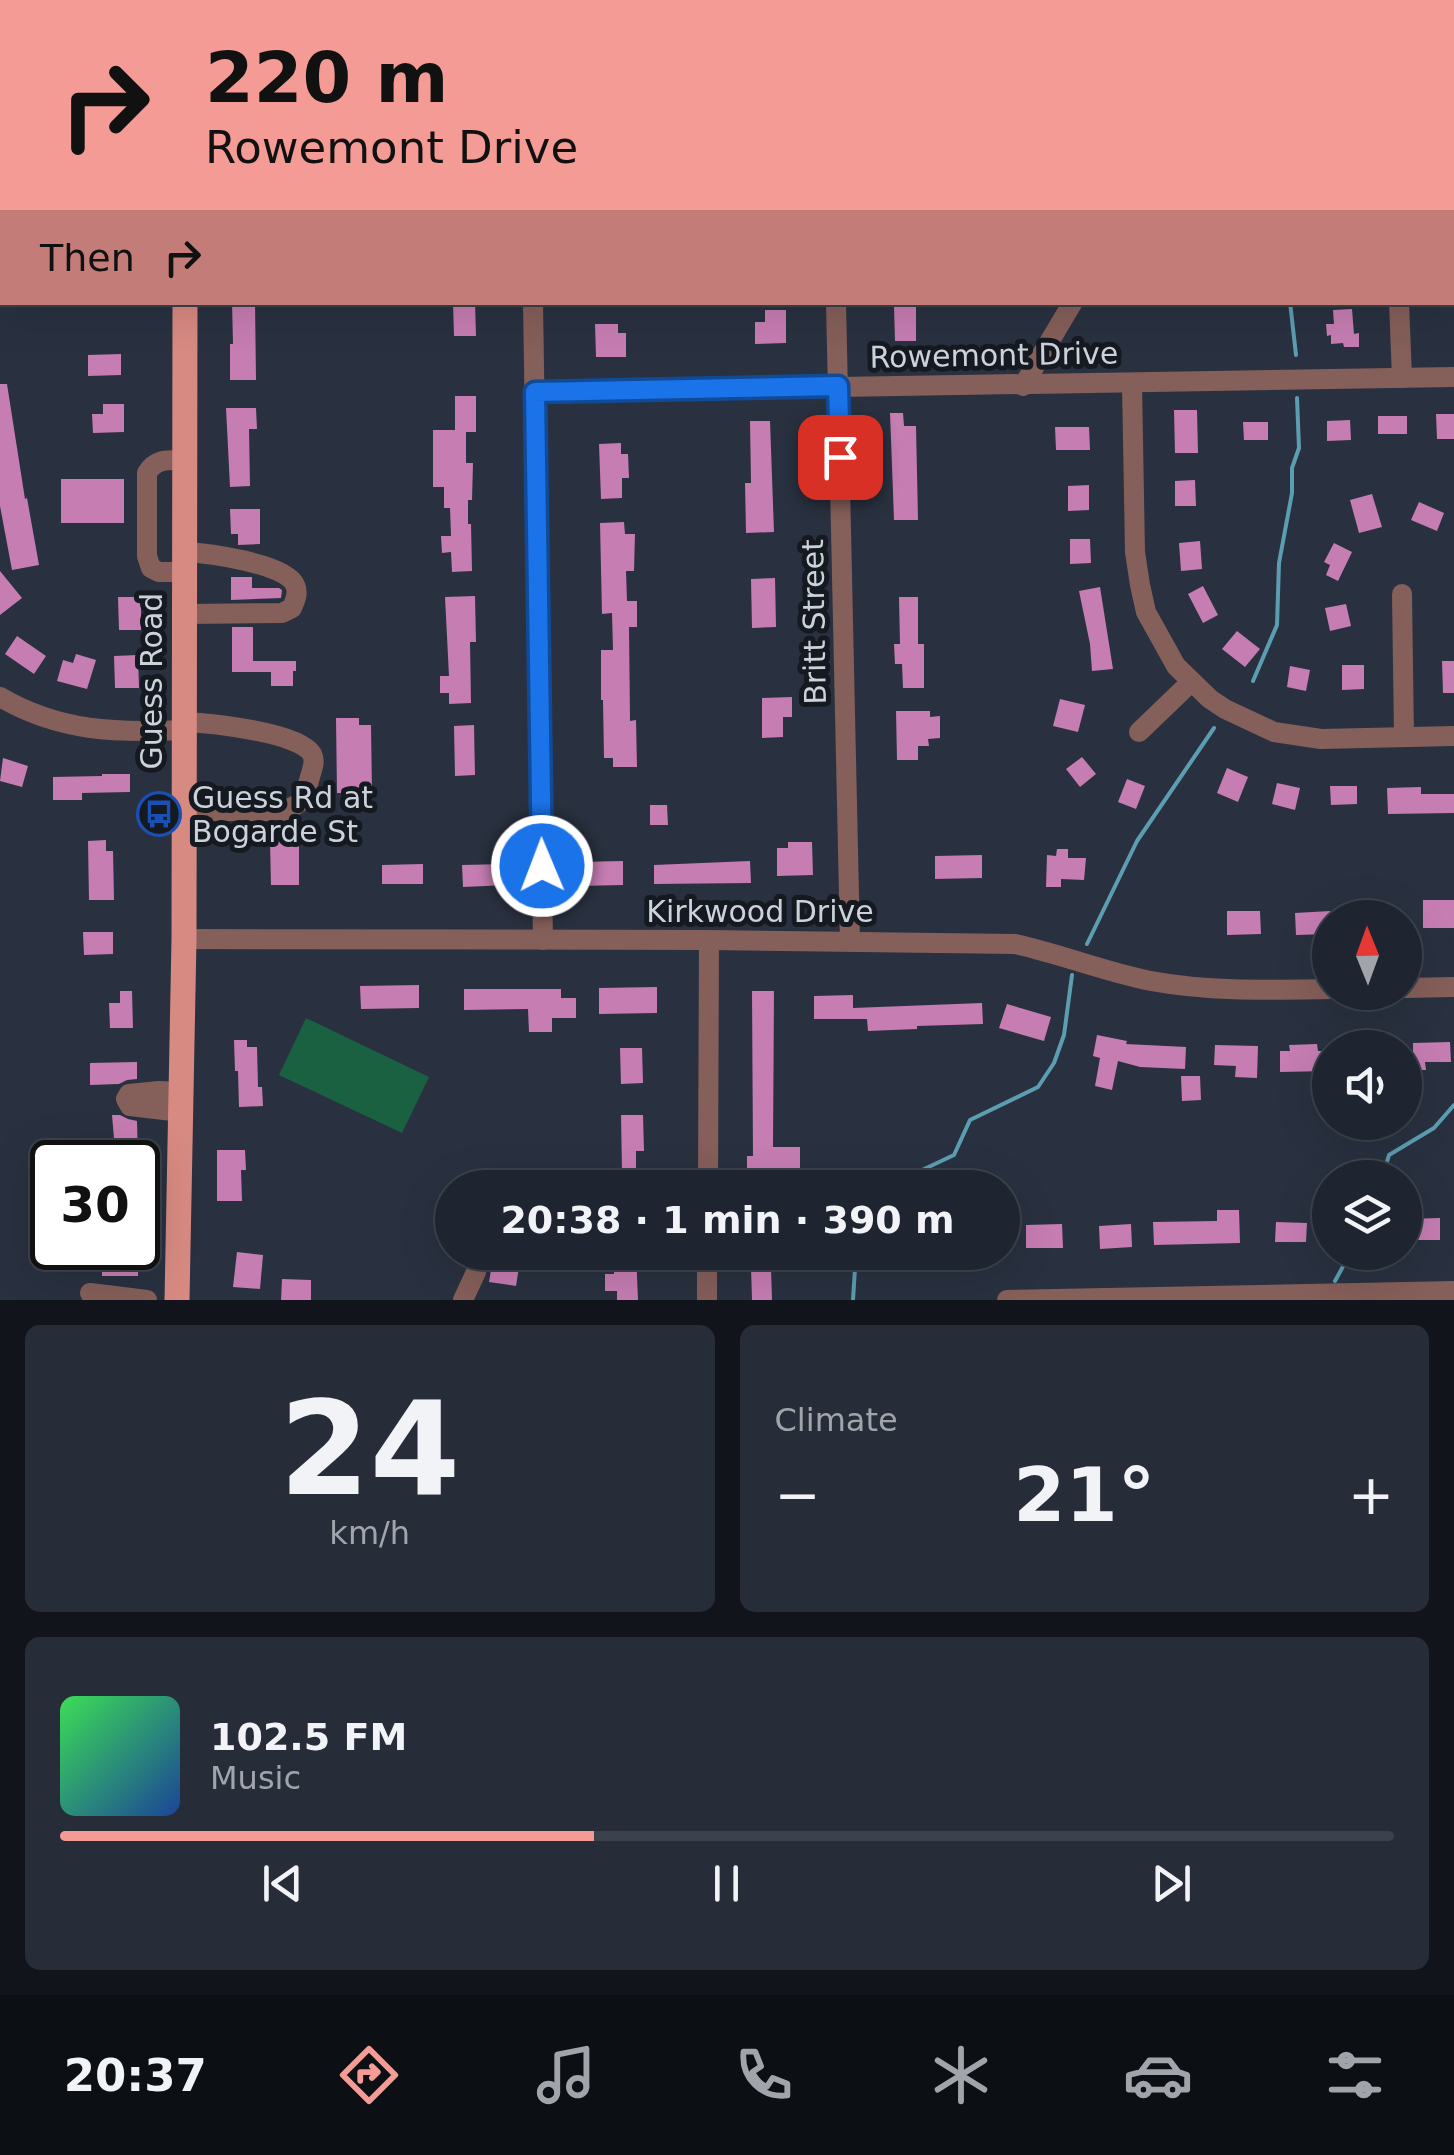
<!DOCTYPE html>
<meta charset="utf-8">
<style>
body{margin:0;font-family:"DejaVu Sans",sans-serif;background:#272d38;color:#f1f3f6;height:100vh;display:flex;flex-direction:column;font-size:38px;white-space:nowrap}
*{box-sizing:border-box;margin:0}
p{font-size:32px;color:#a1a5ab}
.icon{flex:none;width:55px;height:55px;fill:none;stroke:currentColor;stroke-width:2;stroke-linecap:round;stroke-linejoin:round}
.map{position:relative;height:1300px;overflow:hidden}
.panel{display:flex;flex-direction:column;gap:25px;padding:25px;background:#11141a;flex:1}
.panel>*{flex:none}
.top-card{position:absolute;left:0px;top:0px;width:1455px;height:305px;box-shadow:0 10px 40px #0002,0 0 0 2px #3c424c;background:#f59b96;color:#111;overflow:hidden}
.needle{width:65px;rotate:359deg}
.controls{position:absolute;left:1312px;top:900px;display:grid;gap:20px}
.controls a{display:grid;place-items:center;width:110px;height:110px;border-radius:50%;background:#1f2530;box-shadow:0 10px 40px #0002,0 0 0 2px #3c424c;font-size:50px}
.speed{position:absolute;left:30px;top:1140px;display:flex;gap:20px;font-size:50px;font-weight:700;text-align:center}
.speed>*{display:grid;place-content:center;width:130px;height:130px;border-radius:50%;background:#1f2530;box-shadow:0 10px 40px #0002,0 0 0 2px #3c424c;line-height:1}
.speed .limit{border:5px solid #111;border-radius:15px;background:#fff;color:#111}
.pin{position:absolute;display:grid;place-items:center;width:85px;height:85px;color:#fff;margin:-42px;border-radius:20px;box-shadow:0 5px 15px #0006}
.me{position:absolute;width:110px;margin:-55px;rotate:359deg;stroke-linejoin:round;filter:drop-shadow(0 0 8px #0008)}
.turn{display:flex;align-items:center;gap:35px;height:210px;padding:0 40px;font-size:45px}
.turn .icon{width:130px;height:130px;stroke-width:2.5}
.turn b{display:block;font-size:70px;line-height:85px}
.then{display:flex;align-items:center;height:95px;padding:0 40px;background:#0003;gap:20px;font-size:38px}
.big{font-size:75px;font-weight:800;line-height:1.1}
.panel .widget{flex:1;display:flex;flex-direction:column;justify-content:center;gap:15px;min-width:0;padding:0 35px;border-radius:15px;background:#272d38}
.panel .dial{align-items:center;gap:0}
.dial b{font-size:130px;line-height:1}
.song{display:flex;align-items:center;gap:30px}
.cover{width:120px;height:120px;border-radius:15px;background:linear-gradient(135deg,hsl(130 70% 55%),hsl(220 70% 35%))}
.played{height:10px;border-radius:5px;background:linear-gradient(90deg,#f59b96 40%,#3c424c 40%)}
.keys{display:flex;justify-content:space-around;direction:ltr}
.heat{display:flex;justify-content:space-between;align-items:center;font-size:55px;direction:ltr}
.panel .tiles{flex:1;display:grid;gap:25px;grid-template-columns:1fr 1fr}
.widget:last-child{grid-column:span 2}
.trip{position:absolute;left:435px;top:1170px;width:585px;height:100px;border-radius:50px;background:#1f2530;box-shadow:0 10px 40px #0002,0 0 0 2px #3c424c;font-weight:800;line-height:100px;text-align:center}
.dock{display:flex;height:160px;justify-content:space-around;align-items:center;background:#0c0f13;color:#a1a5ab}
.dock .icon{width:70px;height:70px}
.dock .selected{color:#f59b96}
.dock b{font-size:45px;color:#f1f3f6}
.map>svg:first-child{display:block}
</style>
<div class="map">
<svg width="1454" height="1300" viewBox="0 0 1454 1300">
<rect width="100%" height="100%" fill="#293140"/>
<!-- green -->
<g fill="#1a6141">
<path d="M 993,0 L 1454,0 L 1454,171 L 1452,2 L 993,2 Z"/>
<path d="M 306,1018 L 429,1077 L 402,1133 L 279,1075 Z"/>
</g>
<g fill="none" stroke-linecap="round" stroke-linejoin="round">
<!-- stream -->
<g stroke="#5c9eb1" stroke-width="4">
<path d="M 1201,2 L 1201,0"/>
<path d="M 1290,302 L 1296,355"/>
<path d="M 1253,681 L 1277,625 L 1279,563 L 1292,493 L 1292,468 L 1299,448 L 1297,398"/>
<path d="M 1087,944 L 1137,841 L 1214,728"/>
<path d="M 1382,1178 L 1389,1155 L 1434,1128 L 1454,1105"/>
<path d="M 884,1188 L 954,1155 L 970,1120 L 1038,1087 L 1054,1063 L 1064,1035 L 1072,975"/>
<path d="M 1335,1281 L 1351,1252"/>
<path d="M 853,1300 L 856,1252"/>
</g>
</g>
<!-- building -->
<g fill="#c67db2">
<path d="M 232,302 L 255,302 L 256,380 L 230,380 L 230,344 L 233,344 Z"/>
<path d="M 453,302 L 475,302 L 476,336 L 454,336 Z"/>
<path d="M 894,306 L 916,306 L 916,341 L 895,341 Z"/>
<path d="M 1352,309 L 1354,334 L 1359,333 L 1359,347 L 1344,347 L 1343,343 L 1331,344 L 1331,335 L 1327,336 L 1326,324 L 1334,324 L 1333,310 Z"/>
<path d="M 765,310 L 786,310 L 786,343 L 755,344 L 755,322 L 765,322 Z"/>
<path d="M 595,324 L 618,324 L 618,333 L 626,333 L 626,357 L 596,357 Z"/>
<path d="M 121,354 L 121,375 L 88,376 L 88,355 Z"/>
<path d="M 0,384 L 7,384 L 25,499 L 27,498 L 39,565 L 12,570 L 0,506 Z"/>
<path d="M 455,396 L 476,396 L 476,432 L 466,432 L 466,463 L 473,463 L 472,500 L 468,500 L 468,524 L 471,524 L 472,571 L 452,572 L 451,552 L 442,553 L 441,536 L 451,536 L 450,508 L 444,508 L 444,487 L 433,487 L 433,430 L 455,430 Z"/>
<path d="M 103,404 L 124,404 L 124,432 L 93,433 L 92,414 L 103,414 Z"/>
<path d="M 226,408 L 256,408 L 257,429 L 249,429 L 250,486 L 230,487 Z"/>
<path d="M 1174,410 L 1197,410 L 1198,453 L 1175,453 Z"/>
<path d="M 890,413 L 903,413 L 904,426 L 916,426 L 918,520 L 894,520 Z"/>
<path d="M 1436,414 L 1454,414 L 1454,439 L 1437,439 Z"/>
<rect x="1378" y="416" width="29" height="18"/>
<path d="M 1350,420 L 1351,440 L 1327,441 L 1327,421 Z"/>
<path d="M 750,421 L 770,421 L 774,532 L 746,533 L 745,483 L 751,483 Z"/>
<path d="M 1243,422 L 1268,422 L 1268,440 L 1244,440 Z"/>
<path d="M 1055,427 L 1089,427 L 1090,450 L 1056,450 Z"/>
<path d="M 621,443 L 621,454 L 628,454 L 629,478 L 622,478 L 622,498 L 601,499 L 599,444 Z"/>
<rect x="61" y="479" width="63" height="44"/>
<path d="M 1195,480 L 1196,506 L 1175,506 L 1175,481 Z"/>
<path d="M 1089,485 L 1089,510 L 1068,511 L 1068,486 Z"/>
<path d="M 1372,494 L 1382,527 L 1359,533 L 1350,500 Z"/>
<path d="M 1419,502 L 1444,513 L 1437,531 L 1411,520 Z"/>
<path d="M 230,509 L 260,509 L 260,544 L 238,545 L 238,534 L 231,534 Z"/>
<path d="M 624,522 L 625,534 L 635,534 L 634,571 L 626,571 L 627,601 L 637,601 L 637,627 L 629,627 L 630,721 L 636,720 L 637,767 L 613,767 L 613,758 L 604,758 L 603,700 L 601,700 L 601,650 L 613,650 L 612,613 L 602,614 L 600,523 Z"/>
<path d="M 1070,539 L 1090,539 L 1091,563 L 1070,564 Z"/>
<path d="M 1200,541 L 1202,569 L 1181,571 L 1179,543 Z"/>
<path d="M 1334,543 L 1352,552 L 1338,581 L 1326,575 L 1330,565 L 1324,562 Z"/>
<path d="M 0,571 L 22,598 L 0,615 Z"/>
<path d="M 231,577 L 252,577 L 252,588 L 279,588 L 282,590 L 281,598 L 231,600 Z"/>
<path d="M 775,578 L 776,627 L 752,628 L 751,579 Z"/>
<path d="M 1203,586 L 1218,615 L 1203,623 L 1188,594 Z"/>
<path d="M 1100,587 L 1113,669 L 1092,671 L 1090,644 L 1079,591 Z"/>
<path d="M 475,596 L 476,642 L 470,642 L 471,703 L 449,704 L 449,693 L 440,693 L 440,676 L 449,676 L 445,597 Z"/>
<path d="M 118,597 L 141,597 L 141,630 L 119,630 Z"/>
<path d="M 899,597 L 918,597 L 918,644 L 924,644 L 924,688 L 903,688 L 902,664 L 895,664 L 894,644 L 900,644 Z"/>
<path d="M 1346,604 L 1351,626 L 1330,631 L 1325,608 Z"/>
<path d="M 232,627 L 253,627 L 253,661 L 296,661 L 296,671 L 293,671 L 293,686 L 271,686 L 271,672 L 232,672 Z"/>
<path d="M 1237,631 L 1260,649 L 1245,667 L 1222,649 Z"/>
<path d="M 17,636 L 46,656 L 34,674 L 5,654 Z"/>
<path d="M 76,654 L 96,660 L 87,689 L 57,681 L 63,660 L 73,663 Z"/>
<path d="M 138,655 L 139,688 L 115,688 L 114,656 Z"/>
<path d="M 1442,661 L 1454,661 L 1454,693 L 1443,693 Z"/>
<path d="M 1342,665 L 1364,665 L 1364,689 L 1342,690 Z"/>
<path d="M 1290,666 L 1310,670 L 1306,691 L 1287,687 Z"/>
<path d="M 792,697 L 792,717 L 783,717 L 783,737 L 762,738 L 762,698 Z"/>
<path d="M 1060,699 L 1085,705 L 1078,732 L 1053,726 Z"/>
<path d="M 896,711 L 930,711 L 930,717 L 940,716 L 940,738 L 928,739 L 929,746 L 918,746 L 918,760 L 897,760 Z"/>
<path d="M 336,718 L 359,718 L 359,725 L 371,725 L 372,793 L 337,793 Z"/>
<path d="M 474,725 L 475,775 L 455,776 L 454,726 Z"/>
<path d="M 1082,757 L 1096,774 L 1080,787 L 1066,769 Z"/>
<path d="M 3,758 L 28,766 L 22,787 L 0,781 Z"/>
<path d="M 1227,768 L 1248,777 L 1238,802 L 1217,793 Z"/>
<path d="M 102,774 L 130,774 L 130,792 L 82,793 L 82,800 L 53,800 L 53,777 L 102,776 Z"/>
<path d="M 1127,779 L 1145,786 L 1136,809 L 1118,802 Z"/>
<path d="M 1277,783 L 1300,788 L 1295,810 L 1272,804 Z"/>
<path d="M 1330,786 L 1357,786 L 1357,804 L 1331,805 Z"/>
<path d="M 1421,787 L 1421,794 L 1454,794 L 1454,813 L 1388,814 L 1387,788 Z"/>
<path d="M 650,805 L 667,805 L 668,825 L 650,825 Z"/>
<path d="M 106,840 L 106,851 L 113,851 L 114,900 L 89,900 L 88,841 Z"/>
<path d="M 299,840 L 299,885 L 271,885 L 270,841 Z"/>
<path d="M 788,842 L 812,842 L 813,875 L 777,876 L 777,848 L 788,848 Z"/>
<path d="M 1057,849 L 1068,849 L 1068,858 L 1086,858 L 1084,880 L 1061,879 L 1061,887 L 1046,887 L 1047,855 L 1056,856 Z"/>
<path d="M 982,855 L 982,878 L 935,879 L 935,856 Z"/>
<path d="M 623,861 L 623,885 L 577,886 L 576,862 Z"/>
<path d="M 750,861 L 751,883 L 654,884 L 654,865 Z"/>
<path d="M 423,864 L 423,884 L 382,884 L 382,865 Z"/>
<path d="M 507,864 L 508,885 L 463,887 L 462,865 Z"/>
<rect x="1423" y="900" width="31" height="28"/>
<path d="M 1227,911 L 1260,911 L 1261,934 L 1227,935 Z"/>
<path d="M 1330,911 L 1330,934 L 1296,935 L 1295,913 Z"/>
<path d="M 83,932 L 113,932 L 113,954 L 84,955 Z"/>
<path d="M 419,985 L 419,1008 L 361,1009 L 360,986 Z"/>
<path d="M 657,987 L 657,1013 L 599,1014 L 599,988 Z"/>
<path d="M 464,989 L 561,989 L 561,998 L 576,998 L 576,1018 L 552,1018 L 552,1032 L 529,1032 L 528,1009 L 464,1010 Z"/>
<path d="M 120,991 L 132,991 L 133,1028 L 110,1028 L 109,1003 L 120,1003 Z"/>
<path d="M 752,991 L 774,991 L 773,1147 L 800,1147 L 800,1174 L 747,1174 L 747,1156 L 753,1156 Z"/>
<path d="M 853,995 L 853,1008 L 982,1003 L 983,1024 L 917,1026 L 917,1029 L 868,1031 L 867,1019 L 814,1019 L 814,996 Z"/>
<path d="M 1007,1004 L 1051,1017 L 1044,1041 L 999,1028 Z"/>
<path d="M 1097,1035 L 1127,1041 L 1126,1044 L 1186,1047 L 1185,1069 L 1140,1067 L 1118,1061 L 1112,1090 L 1095,1086 L 1100,1058 L 1093,1056 Z"/>
<path d="M 234,1040 L 247,1040 L 247,1047 L 257,1047 L 258,1087 L 262,1087 L 263,1106 L 239,1107 L 238,1071 L 235,1071 Z"/>
<path d="M 1450,1042 L 1451,1062 L 1425,1062 L 1426,1070 L 1413,1070 L 1413,1043 Z"/>
<path d="M 1317,1044 L 1318,1051 L 1329,1051 L 1329,1071 L 1280,1072 L 1280,1051 L 1290,1051 L 1289,1045 Z"/>
<path d="M 1215,1045 L 1258,1046 L 1257,1078 L 1235,1077 L 1236,1066 L 1214,1065 Z"/>
<path d="M 620,1048 L 642,1048 L 643,1083 L 621,1084 Z"/>
<path d="M 137,1062 L 137,1079 L 127,1080 L 119,1084 L 90,1085 L 90,1063 Z"/>
<path d="M 1181,1076 L 1200,1076 L 1201,1100 L 1182,1101 Z"/>
<path d="M 112,1115 L 120,1115 L 128,1119 L 137,1121 L 138,1162 L 116,1162 Z"/>
<path d="M 621,1115 L 643,1115 L 644,1151 L 636,1151 L 636,1188 L 616,1188 L 615,1172 L 622,1172 Z"/>
<path d="M 41,1148 L 63,1148 L 63,1162 L 52,1162 L 52,1172 L 41,1172 Z"/>
<path d="M 217,1150 L 245,1150 L 246,1170 L 241,1170 L 242,1201 L 217,1201 Z"/>
<path d="M 1217,1210 L 1239,1210 L 1240,1243 L 1154,1245 L 1153,1222 L 1217,1221 Z"/>
<path d="M 1440,1218 L 1440,1240 L 1405,1240 L 1405,1219 Z"/>
<path d="M 1276,1222 L 1307,1223 L 1306,1242 L 1275,1242 Z"/>
<path d="M 1062,1224 L 1063,1248 L 1026,1248 L 1026,1225 Z"/>
<path d="M 1131,1224 L 1132,1247 L 1100,1249 L 1099,1226 Z"/>
<rect x="102" y="1252" width="36" height="24"/>
<path d="M 237,1252 L 263,1255 L 260,1289 L 233,1287 Z"/>
<path d="M 494,1252 L 521,1254 L 516,1286 L 489,1282 Z"/>
<path d="M 614,1252 L 636,1252 L 638,1300 L 617,1300 L 617,1291 L 605,1291 L 605,1274 L 614,1274 Z"/>
<path d="M 751,1268 L 771,1268 L 772,1300 L 752,1300 Z"/>
<path d="M 282,1279 L 311,1280 L 311,1300 L 281,1300 Z"/>
</g>
<g fill="none" stroke-linecap="round" stroke-linejoin="round">
<!-- minor -->
<g stroke="#855f5a" stroke-width="20">
<path d="M 528,0 L 529,2"/>
<path d="M 1402,0 L 1403,2"/>
<path d="M 1225,2 L 1226,0"/>
<path d="M 533,302 L 543,940"/>
<path d="M 836,302 L 850,941"/>
<path d="M 1399,302 L 1402,378"/>
<path d="M 1132,383 L 1135,552 L 1140,585 L 1146,612 L 1176,666 L 1210,699 L 1225,709 L 1274,732 L 1321,739 L 1454,736"/>
<path d="M 1023,386 L 1073,302"/>
<path d="M 535,392 L 1454,377"/>
<path d="M 184,572 L 159,572 L 151,568 L 147,556 L 147,473 C 156,458 169,460 184,460"/>
<path d="M 1402,594 L 1404,737"/>
<path d="M 184,614 L 282,613 L 292,608 C 295,601 299,593 295,585 C 286,563 206,553 184,552"/>
<path d="M 0,697 C 60,732 116,733 184,730"/>
<path d="M 1139,732 L 1191,682"/>
<path d="M 183,811 L 283,811 C 305,803 304,798 310,777 C 312,769 316,762 312,754 C 299,732 209,723 184,722"/>
<path d="M 184,939 L 709,940 L 1015,944 C 1061,954 1105,972 1151,981 C 1211,992 1270,990 1330,989"/>
<path d="M 1405,988 L 1454,987"/>
<path d="M 181,1112 L 130,1106 L 126,1099 L 129,1094 L 159,1091 L 181,1092"/>
<path d="M 708,1188 L 709,940"/>
<path d="M 90,1293 L 147,1300"/>
<path d="M 463,1300 L 476,1272"/>
<path d="M 707,1300 L 707,1252"/>
<path d="M 1007,1300 L 1454,1291"/>
</g>
<!-- major -->
<g stroke="#d78a82" stroke-width="25">
<path d="M 186,2 L 186,0"/>
<path d="M 177,1300 L 184,939 L 185,302"/>
</g>
</g>
<g fill="none" stroke-linecap="round" stroke-linejoin="round">
<!-- route casing -->
<g stroke="#114b97" stroke-width="25">
<path id="route" d="M 542,866 L 535,392 L 838,386 L 840,457"/>
</g>
<!-- route -->
<use href="#route" stroke="#1a73e8" stroke-width="18"/>
</g>
<!-- icons -->
<defs>
<g id="bus-ring" transform="scale(2.25)"><circle r="9.5" fill="#151920" stroke="#1a4fb4" stroke-width="1.5"/><path d="M-5-6H5V4H4V6H2V4H-2V6H-4V4H-5ZM-3.5-4V0h7V-4ZM-3.5 1.2v1.5H-2V1.2ZM2 1.2v1.5H3.5V1.2Z" fill="#1a4fb4"/></g>
</defs>
<g fill-rule="evenodd">
<use href="#bus-ring" x="159" y="814"/>
</g>
<g text-anchor="middle" dominant-baseline="central" stroke-width="10" stroke-linejoin="round" paint-order="stroke">
<!-- street labels -->
<g font-size="30" fill="#ccd2db" stroke="#151920">
<text transform="translate(994 355) rotate(-1)">Rowemont Drive</text>
<text transform="translate(814 622) rotate(-91)">Britt Street</text>
<text transform="translate(151 681) rotate(-90)">Guess Road</text>
<text x="760" y="911">Kirkwood Drive</text>
</g>
<!-- poi labels -->
<g font-size="30" fill="#ccd2db" stroke="#151920" text-anchor="start">
<text x="192" y="797">Guess Rd at<tspan x="192" dy="34">Bogarde St</tspan></text>
</g>
</g>
</svg>
<div class="controls">
<a><svg class="needle" viewBox="-14 -14 28 28"><path d="M0-13l5 13h-10z" fill="#e53935"/><path d="M0 13l5-13h-10z" fill="#a1a5ab"/></svg></a>
<a><svg class="icon" aria-label="sound" viewBox="0 0 24 24"><path d="M4 9h4l5-4v14l-5-4H4zM17 9q2 3 0 6"/></svg></a>
<a><svg class="icon" aria-label="layers" viewBox="0 0 24 24"><path d="M12 4l9 5-9 5-9-5zM3 14l9 5 9-5"/></svg></a>
</div>
<div class="speed"><div class="limit">30</div></div>
<div class="pin" style="left:840px;top:457px;background:#d93025"><svg class="icon" aria-label="arrive" viewBox="0 0 24 24"><path d="M6 21V4h12l-3 4 3 4H6"/></svg></div>
<svg class="me" style="left:542px;top:866px" viewBox="-20 -20 40 40"><circle r="17" fill="#1a73e8" stroke="#fff" stroke-width="3"/><path d="M0-11L8 9 0 5-8 9z" fill="#fff"/></svg>
<div class="trip">20:38 · 1 min · 390 m</div>
<div class="top-card">
<div class="turn"><svg class="icon" aria-label="right" viewBox="0 0 24 24"><path d="M7 20v-9h11M14 6l5 5-5 5"/></svg><div><b>220 m</b>Rowemont Drive</div></div>
<div class="then">Then<svg class="icon" aria-label="right" viewBox="0 0 24 24"><path d="M7 20v-9h11M14 6l5 5-5 5"/></svg></div>
</div>
</div>
<section class="panel">
<div class="tiles">
<div class="widget dial"><b>24</b><p>km/h</p></div>
<div class="widget"><p>Climate</p>
<div class="heat"><a>−</a><b class="big">21°</b><a>+</a></div>
</div>
<div class="widget">
<div class="song"><i class="cover"></i><div><b>102.5 FM</b><p>Music</p></div></div>
<div class="played"></div>
<div class="keys"><svg class="icon" aria-label="previous" viewBox="0 0 24 24"><path d="M18 5L8 12l10 7zM5 5v14"/></svg><svg class="icon" aria-label="pause" viewBox="0 0 24 24"><path d="M8 5v14M16 5v14"/></svg><svg class="icon" aria-label="next" viewBox="0 0 24 24"><path d="M6 5l10 7-10 7zM19 5v14"/></svg></div>
</div>
</div>
</section>
<nav class="dock">
<b>20:37</b>
<svg class="icon selected" aria-label="directions" viewBox="0 0 24 24"><path d="M12 3l9 9-9 9-9-9zM9 14v-3h6M13 9l2 2-2 2"/></svg>
<svg class="icon" aria-label="music" viewBox="0 0 24 24"><path d="M9 18V5l10-2v13"/><circle cx="6" cy="18" r="3"/><circle cx="16" cy="16" r="3"/></svg>
<svg class="icon" aria-label="phone" viewBox="0 0 24 24"><path d="M5 4h4l2 5-3 2q2 4 5 5l2-3 5 2v4C11 20 4 13 5 4z"/></svg>
<svg class="icon" aria-label="climate" viewBox="0 0 24 24"><path d="M12 3v18M4 7l16 10M4 17L20 7"/></svg>
<svg class="icon" aria-label="car" viewBox="0 0 24 24"><path d="M5 17H2v-5l4-1 3-4h7l3 4 3 1v5h-3M9 17h6M6 11h13"/><circle cx="7" cy="17" r="2"/><circle cx="17" cy="17" r="2"/></svg>
<svg class="icon" aria-label="filters" viewBox="0 0 24 24"><path d="M4 7h16M4 17h16"/><circle cx="9" cy="7" r="2"/><circle cx="15" cy="17" r="2"/></svg>
</nav>
